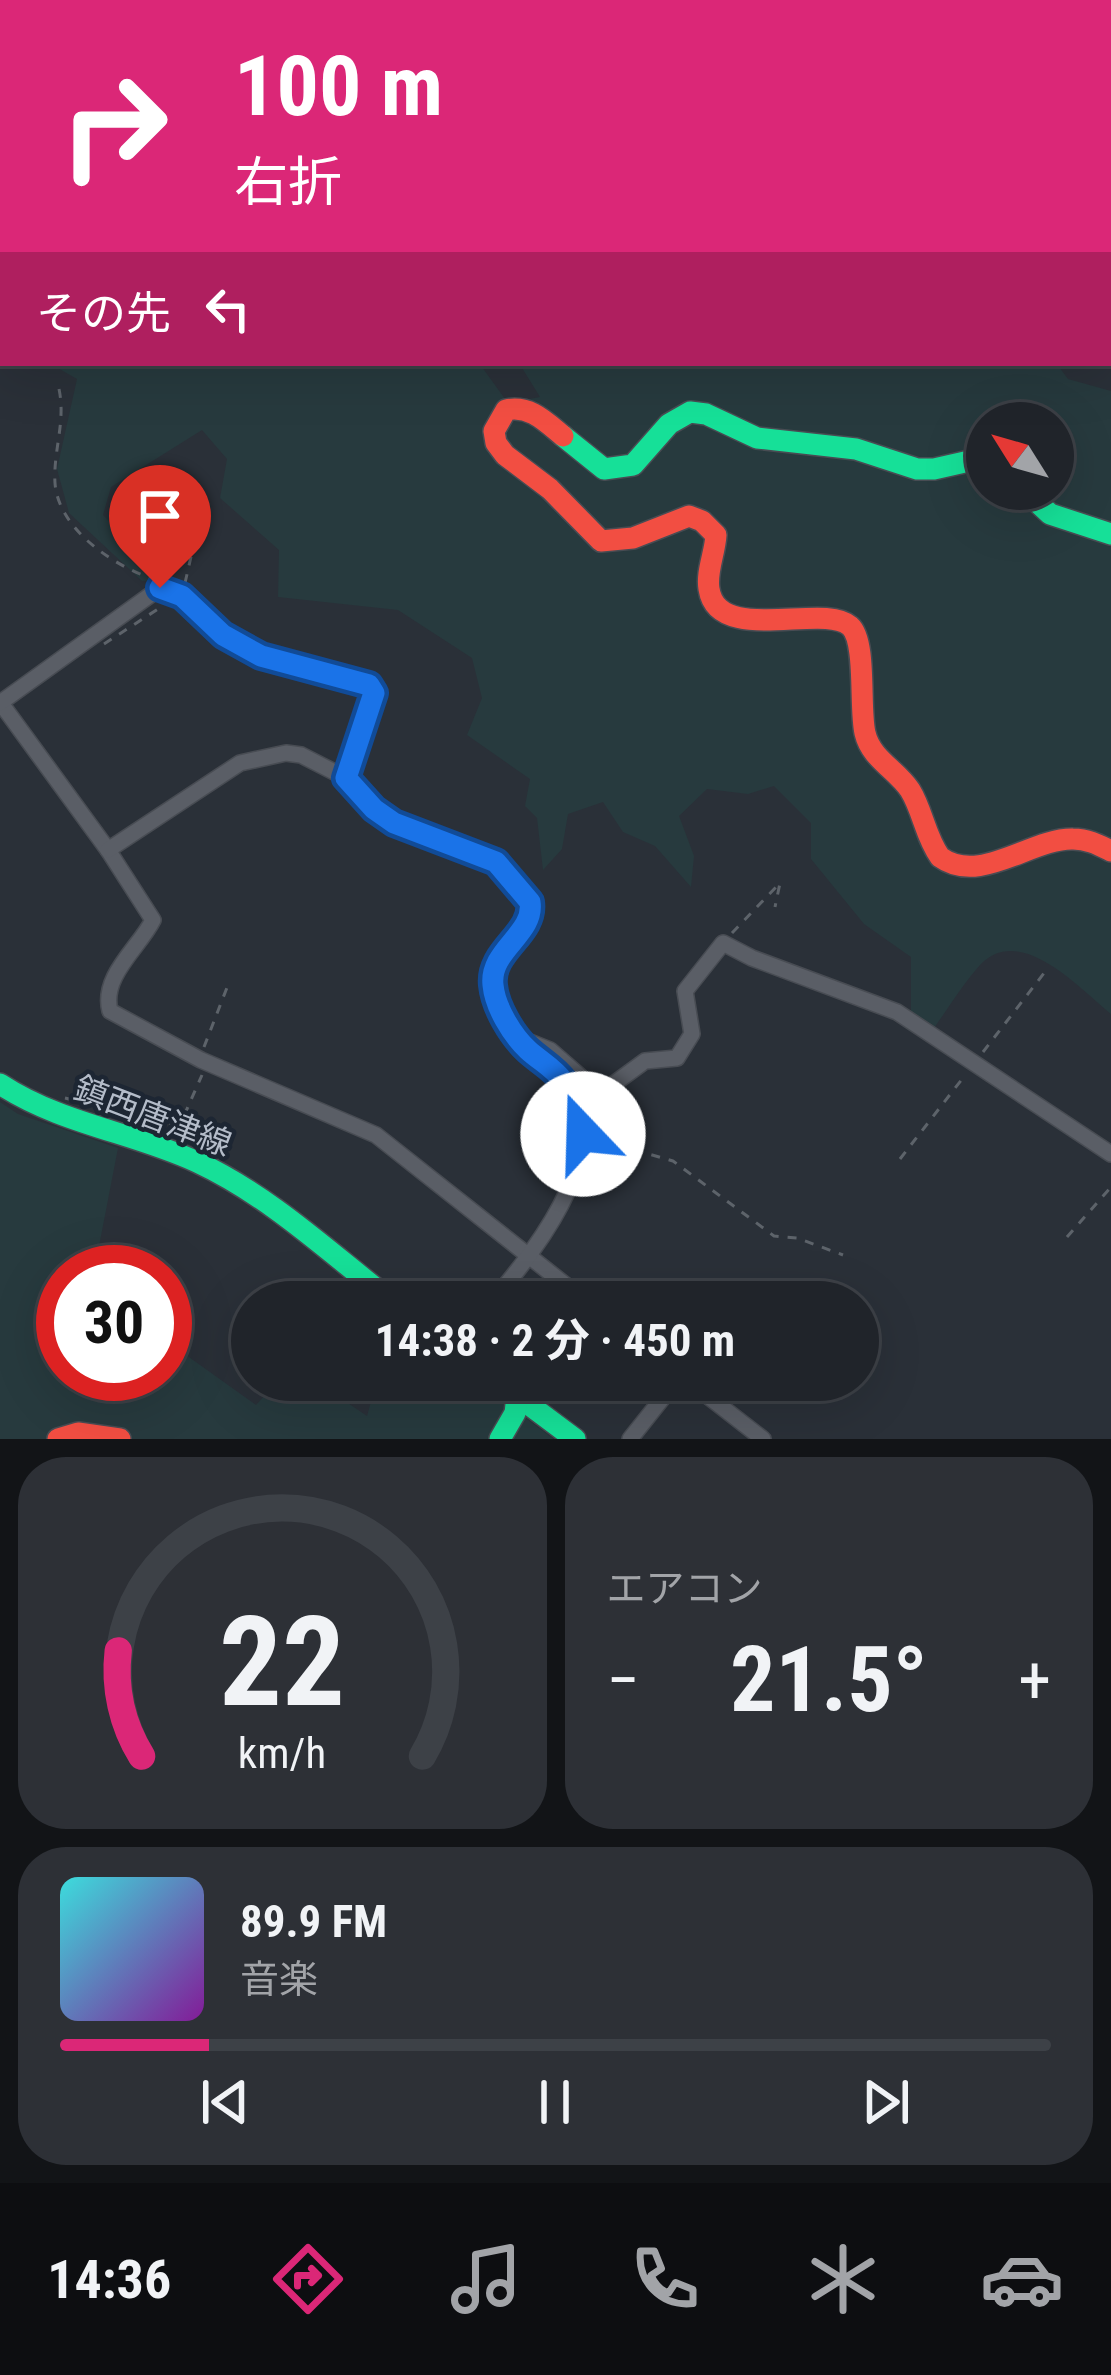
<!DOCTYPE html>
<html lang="ja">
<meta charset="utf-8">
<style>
body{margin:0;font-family:"Roboto Condensed","Noto Sans JP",sans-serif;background:#2d3036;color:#f1f3f6;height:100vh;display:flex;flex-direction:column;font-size:45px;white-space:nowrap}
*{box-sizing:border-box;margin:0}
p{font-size:39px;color:#a2a4a8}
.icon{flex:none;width:66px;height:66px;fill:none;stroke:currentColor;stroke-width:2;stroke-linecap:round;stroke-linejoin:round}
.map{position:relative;height:1439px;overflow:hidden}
.drawer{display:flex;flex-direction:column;gap:18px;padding:18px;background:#121417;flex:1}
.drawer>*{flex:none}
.guide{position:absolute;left:0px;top:0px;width:1113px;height:366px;box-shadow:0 12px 48px #0002,0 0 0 3px #3d4147;background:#db2777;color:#fff;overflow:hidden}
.needle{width:78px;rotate:307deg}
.fabs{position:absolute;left:966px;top:402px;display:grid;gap:24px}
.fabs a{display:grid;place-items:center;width:108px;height:108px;border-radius:50%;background:#20242a;box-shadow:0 12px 48px #0002,0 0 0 3px #3d4147;font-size:60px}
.speed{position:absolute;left:36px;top:1245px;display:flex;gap:24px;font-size:60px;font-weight:700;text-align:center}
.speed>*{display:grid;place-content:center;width:156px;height:156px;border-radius:50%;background:#20242a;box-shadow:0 12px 48px #0002,0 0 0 3px #3d4147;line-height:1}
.speed .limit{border:18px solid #d22;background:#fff;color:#111}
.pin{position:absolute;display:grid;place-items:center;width:102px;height:102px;color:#fff;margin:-123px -51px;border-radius:50% 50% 50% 0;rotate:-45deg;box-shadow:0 0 12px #0007}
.pin .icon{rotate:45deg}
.me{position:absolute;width:132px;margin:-66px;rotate:339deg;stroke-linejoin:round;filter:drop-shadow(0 0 9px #0008)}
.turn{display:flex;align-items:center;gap:42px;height:252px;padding:0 36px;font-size:54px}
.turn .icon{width:156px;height:156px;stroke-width:2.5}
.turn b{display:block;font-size:84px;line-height:102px}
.then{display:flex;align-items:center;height:114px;padding:0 36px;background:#0003;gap:24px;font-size:45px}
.big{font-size:90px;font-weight:700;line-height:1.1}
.drawer .tile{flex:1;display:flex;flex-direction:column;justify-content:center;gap:18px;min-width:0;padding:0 42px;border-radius:48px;background:#2d3036}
.drawer .dial{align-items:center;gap:0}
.dial svg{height:312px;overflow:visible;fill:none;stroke:#3d4147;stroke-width:7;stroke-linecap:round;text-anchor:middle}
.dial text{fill:#f1f3f6;stroke:none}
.song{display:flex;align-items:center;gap:36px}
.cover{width:144px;height:144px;border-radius:18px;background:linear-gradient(135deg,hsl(180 70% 55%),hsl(290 70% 35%))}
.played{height:12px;border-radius:6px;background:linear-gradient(90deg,#db2777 15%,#3d4147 15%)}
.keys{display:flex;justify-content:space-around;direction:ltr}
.heat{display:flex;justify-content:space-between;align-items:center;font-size:66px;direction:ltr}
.drawer .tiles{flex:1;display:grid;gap:18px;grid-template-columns:1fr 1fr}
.tile:last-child{grid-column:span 2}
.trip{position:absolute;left:231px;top:1281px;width:648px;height:120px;border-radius:60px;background:#20242a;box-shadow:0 12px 48px #0002,0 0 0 3px #3d4147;font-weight:700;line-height:120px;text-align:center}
.menu{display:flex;height:192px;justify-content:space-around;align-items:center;background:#0d0e11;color:#a2a4a8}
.menu .icon{width:84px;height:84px}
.menu .selected{color:#db2777}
.menu b{font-size:54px;color:#f1f3f6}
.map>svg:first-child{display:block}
</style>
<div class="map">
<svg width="1111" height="1439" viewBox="0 0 1111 1439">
<rect width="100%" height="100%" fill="#2a3038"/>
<!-- green -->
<g fill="#273a3e" fill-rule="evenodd">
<path d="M 0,0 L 1111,0 L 1111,80 L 1110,3 L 3,3 L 3,337 Z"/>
<path d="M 49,363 L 479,363 L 508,403 L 540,397 L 519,363 L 1056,363 L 1068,379 L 1111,391 L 1111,1014 C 1080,989 1020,922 980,965 C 963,984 949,1007 934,1028 L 911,1012 L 911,957 L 864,924 L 811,859 L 811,823 L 774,786 L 748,794 L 707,789 L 679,816 L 694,856 L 691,887 L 655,846 L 623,832 L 603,802 L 568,814 L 562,849 L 543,870 L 537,818 L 525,806 L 530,779 L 467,735 L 482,698 L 472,658 L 398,610 L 278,597 L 279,550 L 220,498 L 227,459 L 202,430 L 111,487 L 103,515 L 166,580 L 142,581 L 69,513 L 57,469 L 77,379 ZM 987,423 L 1053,423 L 1053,489 L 987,489 Z"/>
<path d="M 0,1102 L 18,1114 L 118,1148 L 95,1267 L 99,1272 L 63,1272 L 63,1374 L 165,1374 L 165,1340 L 256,1405 L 279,1380 L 321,1380 L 330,1391 L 367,1416 L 377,1380 L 474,1380 L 554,1439 L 0,1439 Z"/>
</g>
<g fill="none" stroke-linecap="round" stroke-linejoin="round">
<!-- street casing -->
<g stroke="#484c53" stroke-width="18">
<g id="street">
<path d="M 1110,138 L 1111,139"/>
<path d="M 0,702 L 108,850 L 153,920 C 139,948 101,976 110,1011 L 201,1060 L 376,1135 L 587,1302"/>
<path d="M 0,703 L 160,588 L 168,589 L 223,635 L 261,656 L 369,685 L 373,693 L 346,778"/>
<path d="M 108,850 L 240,763 L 286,753 L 301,755 L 346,778 L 374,809 L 395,823 L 496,862 C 511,874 528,893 531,912 C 522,937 490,954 493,984 C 497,1025 531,1047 556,1073 C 624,1143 538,1246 492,1302"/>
<path d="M 525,1040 L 550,1050 L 597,1091 L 604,1091 L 645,1061 L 677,1058 L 692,1034 L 685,991 L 723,943 L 752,958 L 897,1012 L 1111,1154"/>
<path d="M 687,1380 L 763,1439"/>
<path d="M 630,1439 L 677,1380"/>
</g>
</g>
<!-- fast casing -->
<g stroke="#484c53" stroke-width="24">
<g id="fast">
<path d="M 563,436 L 604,469 L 633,465 L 669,424 L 690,412 L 706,414 L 757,438 L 856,449 L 917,469 L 934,469 L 987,457"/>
<path d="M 1023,489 L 1050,514 L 1111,534"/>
<path d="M 0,1084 C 61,1124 132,1132 197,1162 C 270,1196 330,1253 393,1302"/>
<path d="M 496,1380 L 575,1439"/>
<path d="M 500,1439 L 515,1413 L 517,1396"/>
</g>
</g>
<!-- jam casing -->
<g stroke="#484c53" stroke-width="24">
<g id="jam">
<path d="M 563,436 C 545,421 530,405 506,410 L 494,431 L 496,443 L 505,455 L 550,489 L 601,541 L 633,538 L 689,516 L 702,521 L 716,535 C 715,553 706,572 709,589 C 718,646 824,602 850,626 C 867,641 859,708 865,733 C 871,759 896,769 910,790 C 923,811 925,836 940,857 C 980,886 1031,838 1073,839 C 1088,839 1099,845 1111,851"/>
<path d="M 58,1439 L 78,1433 L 120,1439"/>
</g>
</g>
<!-- path -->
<g stroke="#5d636a" stroke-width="3" stroke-dasharray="9 9" stroke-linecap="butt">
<path d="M 800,3 L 801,0"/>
<path d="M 1025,3 L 1025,0"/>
<path d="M 1110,89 L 1111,89"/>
<path d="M 1110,275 L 1111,277"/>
<path d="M 1110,293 L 1111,291"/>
<path d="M 59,389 C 66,422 53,451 55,483 C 58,528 112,565 151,578"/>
<path d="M 185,583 L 198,526"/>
<path d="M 104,644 L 158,609"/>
<path d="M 732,933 L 780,883 L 775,907"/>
<path d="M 204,1047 L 228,985"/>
<path d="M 983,1052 L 1048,968"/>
<path d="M 65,1098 L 169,1125 L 183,1118 L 202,1075"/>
<path d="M 600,1106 L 642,1152 L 673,1161 L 774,1236 L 797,1238 L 843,1255"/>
<path d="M 900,1159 L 966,1074"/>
<path d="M 1067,1237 L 1111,1187"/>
</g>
<!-- street -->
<use href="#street" stroke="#5a5e66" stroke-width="15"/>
<!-- fast -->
<use href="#fast" stroke="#16e098" stroke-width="21"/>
<!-- jam -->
<use href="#jam" stroke="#f24e42" stroke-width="21"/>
</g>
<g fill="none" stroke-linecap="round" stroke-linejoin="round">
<!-- route casing -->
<g stroke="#114b97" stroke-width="30">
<path id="route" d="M 160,588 L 182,596 L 223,635 L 261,656 L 369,685 L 374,693 L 346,778 L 374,809 L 394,823 L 496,862 L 530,902 C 535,934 489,950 493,985 C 495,1007 512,1035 528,1050 C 540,1061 554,1068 564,1082 C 574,1097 580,1116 583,1134"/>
</g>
<!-- route -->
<use href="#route" stroke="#1a73e8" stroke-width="21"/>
</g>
<g text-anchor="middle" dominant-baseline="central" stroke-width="9" stroke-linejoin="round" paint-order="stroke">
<!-- street labels -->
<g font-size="33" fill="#b4bcc9" stroke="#1d2633">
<text transform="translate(153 1116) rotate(21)">鎮西唐津線</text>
</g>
</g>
</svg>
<div class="fabs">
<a><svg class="needle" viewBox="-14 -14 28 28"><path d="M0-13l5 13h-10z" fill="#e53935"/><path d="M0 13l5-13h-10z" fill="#a2a4a8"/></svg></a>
</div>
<div class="speed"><div class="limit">30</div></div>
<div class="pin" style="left:160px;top:588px;background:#d93025"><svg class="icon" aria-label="arrive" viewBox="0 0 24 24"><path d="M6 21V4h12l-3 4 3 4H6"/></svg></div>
<svg class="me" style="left:583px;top:1134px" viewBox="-20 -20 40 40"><circle r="19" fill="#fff"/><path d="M0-13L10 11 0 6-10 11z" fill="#1a73e8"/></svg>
<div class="trip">14:38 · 2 分 · 450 m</div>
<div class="guide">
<div class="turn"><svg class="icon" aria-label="right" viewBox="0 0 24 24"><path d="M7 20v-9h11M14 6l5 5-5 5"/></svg><div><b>100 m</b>右折</div></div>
<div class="then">その先<svg class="icon" aria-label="left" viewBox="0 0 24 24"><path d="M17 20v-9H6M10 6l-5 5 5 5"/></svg></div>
</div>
</div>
<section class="drawer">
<div class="tiles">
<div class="tile dial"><svg viewBox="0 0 100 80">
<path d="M14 69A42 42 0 1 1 86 69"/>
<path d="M14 69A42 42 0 0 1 8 42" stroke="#db2777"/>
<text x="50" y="56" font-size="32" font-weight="700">22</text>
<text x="50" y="72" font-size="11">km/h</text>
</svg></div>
<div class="tile"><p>エアコン</p>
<div class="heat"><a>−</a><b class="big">21.5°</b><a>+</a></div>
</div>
<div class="tile">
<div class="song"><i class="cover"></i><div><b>89.9 FM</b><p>音楽</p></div></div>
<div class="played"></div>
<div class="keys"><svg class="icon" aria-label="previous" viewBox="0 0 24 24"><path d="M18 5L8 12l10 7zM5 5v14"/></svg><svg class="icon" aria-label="pause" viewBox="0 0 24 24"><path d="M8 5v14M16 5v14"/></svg><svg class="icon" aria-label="next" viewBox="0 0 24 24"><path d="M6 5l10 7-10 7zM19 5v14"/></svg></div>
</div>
</div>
</section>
<nav class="menu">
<b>14:36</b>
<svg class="icon selected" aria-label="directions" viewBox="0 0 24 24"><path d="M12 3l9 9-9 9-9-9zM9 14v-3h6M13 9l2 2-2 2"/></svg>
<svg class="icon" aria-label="music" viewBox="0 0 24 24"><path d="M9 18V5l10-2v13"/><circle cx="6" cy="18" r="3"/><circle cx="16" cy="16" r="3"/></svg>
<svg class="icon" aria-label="phone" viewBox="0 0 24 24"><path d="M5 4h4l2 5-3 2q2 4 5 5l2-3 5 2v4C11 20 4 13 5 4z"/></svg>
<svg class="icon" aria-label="climate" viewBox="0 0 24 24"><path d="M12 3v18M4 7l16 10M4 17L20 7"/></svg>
<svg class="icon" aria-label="car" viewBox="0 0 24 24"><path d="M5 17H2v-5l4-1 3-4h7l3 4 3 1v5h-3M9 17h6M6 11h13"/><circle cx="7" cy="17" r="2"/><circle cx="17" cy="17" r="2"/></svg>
</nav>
